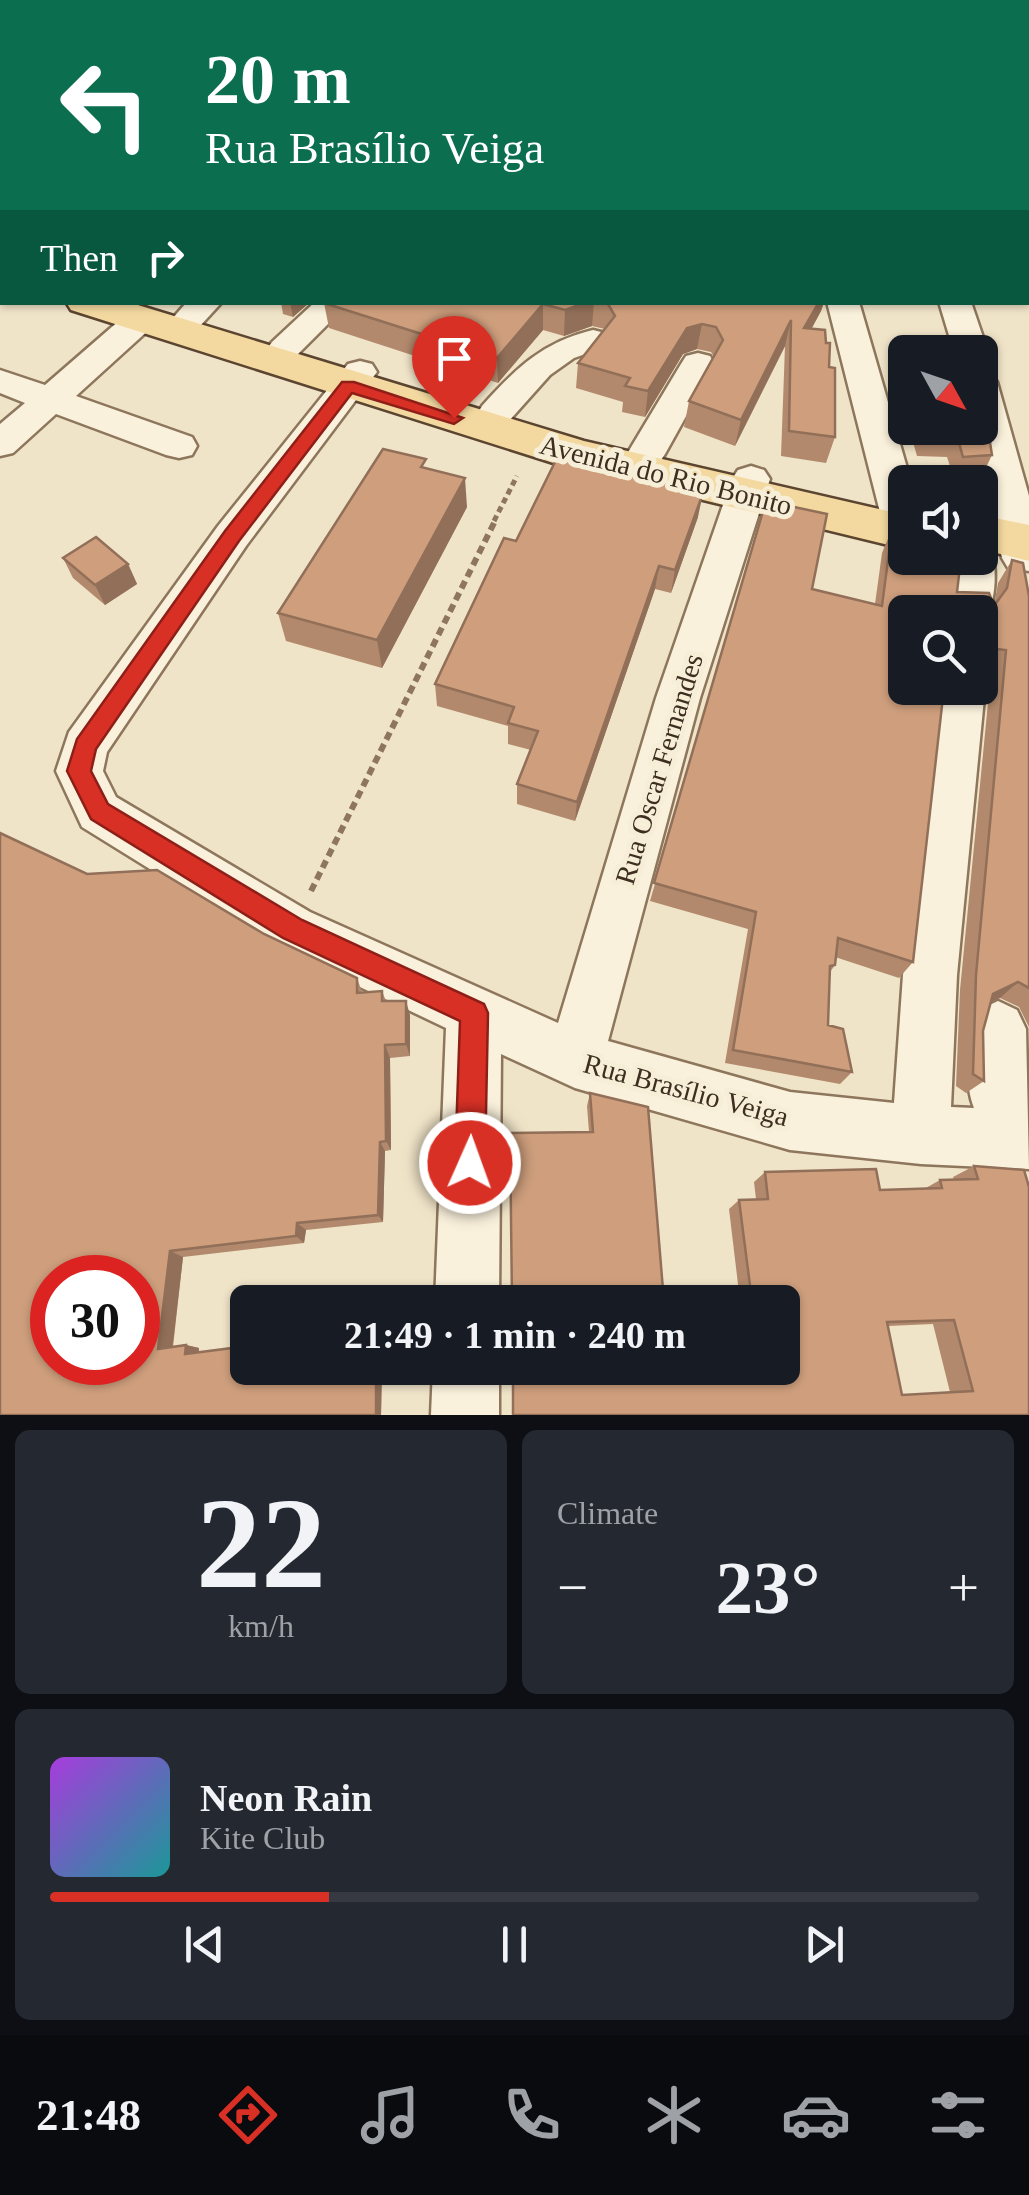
<!DOCTYPE html>
<meta charset="utf-8">
<style>
body{margin:0;font-family:Georgia,serif;background:#242831;color:#f1f3f6;height:100vh;display:flex;flex-direction:column;font-size:38px;white-space:nowrap}
*{box-sizing:border-box;margin:0}
p{font-size:32px;color:#9ea1a6}
.icon{flex:none;width:55px;height:55px;fill:none;stroke:currentColor;stroke-width:2;stroke-linecap:round;stroke-linejoin:round}
.map{position:relative;height:1415px;overflow:hidden}
.panel{display:flex;flex-direction:column;gap:15px;padding:15px;background:#0d0f14;flex:1}
.panel>*{flex:none}
.guide{position:absolute;left:0px;top:0px;width:1030px;height:305px;box-shadow:0 2px 8px #0004;background:#0b6e4f;color:#fff;overflow:hidden}
.needle{width:65px;rotate:130deg}
.fabs{position:absolute;left:888px;top:335px;display:grid;gap:20px}
.fabs a{display:grid;place-items:center;width:110px;height:110px;border-radius:15px;background:#171b24;box-shadow:0 2px 8px #0004;font-size:50px}
.speed{position:absolute;left:30px;top:1255px;display:flex;gap:20px;font-size:50px;font-weight:700;text-align:center}
.speed>*{display:grid;place-content:center;width:130px;height:130px;border-radius:50%;background:#171b24;box-shadow:0 2px 8px #0004;line-height:1}
.speed .limit{border:15px solid #d22;background:#fff;color:#111}
.pin{position:absolute;display:grid;place-items:center;width:85px;height:85px;color:#fff;margin:-102px -42px;border-radius:50% 50% 50% 0;rotate:-45deg;box-shadow:0 0 10px #0007}
.pin .icon{rotate:45deg}
.me{position:absolute;width:110px;margin:-55px;rotate:2deg;stroke-linejoin:round;filter:drop-shadow(0 0 8px #0008)}
.turn{display:flex;align-items:center;gap:35px;height:210px;padding:0 40px;font-size:45px}
.turn .icon{width:130px;height:130px;stroke-width:2.5}
.turn b{display:block;font-size:70px;line-height:85px}
.then{display:flex;align-items:center;height:95px;padding:0 40px;background:#0003;gap:20px;font-size:38px}
.big{font-size:75px;font-weight:700;line-height:1.1}
.panel .widget{flex:1;display:flex;flex-direction:column;justify-content:center;gap:15px;min-width:0;padding:0 35px;border-radius:15px;background:#242831}
.panel .dial{align-items:center;gap:0}
.dial b{font-size:130px;line-height:1}
.song{display:flex;align-items:center;gap:30px}
.cover{width:120px;height:120px;border-radius:15px;background:linear-gradient(135deg,hsl(280 70% 55%),hsl(180 70% 35%))}
.played{height:10px;border-radius:5px;background:linear-gradient(90deg,#d93025 30%,#363941 30%)}
.keys{display:flex;justify-content:space-around;direction:ltr}
.heat{display:flex;justify-content:space-between;align-items:center;font-size:55px;direction:ltr}
.panel .tiles{flex:1;display:grid;gap:15px;grid-template-columns:1fr 1fr}
.widget:last-child{grid-column:span 2}
.trip{position:absolute;left:230px;top:1285px;width:570px;height:100px;border-radius:15px;background:#171b24;box-shadow:0 2px 8px #0004;font-weight:700;line-height:100px;text-align:center}
.tabs{display:flex;height:160px;justify-content:space-around;align-items:center;background:#090b0e;color:#9ea1a6}
.tabs .icon{width:70px;height:70px}
.tabs .active{color:#d93025}
.tabs b{font-size:45px;color:#f1f3f6}
.map>svg:first-child{display:block}
</style>
<div class="map">
<svg width="1029" height="1415" viewBox="0 0 1029 1415">
<rect width="100%" height="100%" fill="#f0e4c8"/>
<g fill="none" stroke-linecap="round" stroke-linejoin="round">
<!-- minor casing -->
<g stroke="#8d765c" stroke-width="5">
<g id="minor">
<path d="M 810,0 L 845,0 L 846,2 L 811,2 Z"/>
<rect x="1028" y="188" width="1" height="18"/>
<path d="M 2,212 L 2,230 L 0,231 L 0,213 Z"/>
<rect x="1028" y="241" width="1" height="19"/>
<path d="M 187,302 L 222,302 L 200,326 L 188,329 L 172,319 Z"/>
<path d="M 315,302 L 350,302 L 296,356 L 272,356 L 267,349 L 272,342 Z"/>
<path d="M 827,302 L 859,302 L 911,482 L 905,482 L 905,546 L 891,542 L 885,532 Z"/>
<path d="M 939,302 L 971,302 L 988,352 L 983,359 L 980,352 L 954,352 Z"/>
<path d="M 140,310 L 152,313 L 156,320 L 152,327 L 76,396 L 192,437 L 197,446 L 192,455 L 179,458 L 166,455 L 56,414 L 13,453 L 0,456 L 0,424 L 25,403 L 0,393 L 0,370 L 45,385 L 128,313 Z"/>
<path d="M 593,330 L 605,333 L 610,340 L 605,347 L 574,358 L 550,375 L 508,422 L 482,422 L 477,414 L 482,406 C 516,368 543,342 593,330 Z"/>
<path d="M 698,353 L 710,356 L 715,364 L 665,454 L 659,463 L 646,466 L 633,463 L 627,454 L 681,364 L 686,356 Z"/>
<path d="M 360,361 L 372,364 L 377,372 L 246,546 L 107,752 L 103,771 L 116,797 L 310,912 L 558,1023 L 656,698 L 732,479 L 738,470 L 751,466 L 764,470 L 770,479 L 700,698 L 608,1041 L 790,1092 L 894,1103 L 903,975 L 941,688 L 980,688 L 980,678 L 985,688 L 957,975 L 951,1107 L 974,1108 C 963,1081 967,1037 979,1010 L 998,1001 L 1017,1010 L 1026,1029 L 1029,1169 L 921,1164 L 790,1150 L 575,1088 L 501,1054 L 499,1302 L 435,1302 L 446,1028 L 274,946 L 82,827 L 56,771 L 69,732 L 218,526 L 348,364 Z"/>
<path d="M 980,371 L 992,374 L 997,382 L 1029,496 L 1029,571 L 1008,568 L 1002,558 L 976,428 L 980,428 Z"/>
<path d="M 980,545 L 989,548 C 999,566 996,611 980,625 L 980,612 L 948,612 L 955,558 L 980,558 Z"/>
<path d="M 433,1368 L 499,1368 L 499,1415 L 431,1415 Z"/>
</g>
</g>
<!-- major casing -->
<g stroke="#5b4430" stroke-width="5">
<g id="major">
<rect x="0" y="249" width="2" height="23"/>
<path d="M 66,302 L 128,302 L 584,441 L 905,515 L 905,549 L 563,466 L 71,310 Z"/>
<path d="M 980,515 L 1029,525 L 1029,561 L 980,549 Z"/>
</g>
</g>
<!-- path-far1 -->
<path stroke="#8d765c" stroke-width="5" stroke-dasharray="6 4" stroke-linecap="butt" d="M 494,521 L 517,476"/>
<!-- path -->
<path stroke="#8d765c" stroke-width="6" stroke-dasharray="8 5" stroke-linecap="butt" d="M 311,891 L 496,519"/>
<!-- minor -->
<use href="#minor" fill="#faf1dc" fill-rule="evenodd"/>
<!-- major -->
<use href="#major" fill="#f3d9a0" fill-rule="evenodd"/>
</g>
<!-- wall -->
<g fill="#b2896c" fill-rule="evenodd">
<path d="M 311,0 L 709,0 L 706,2 L 322,2 Z"/>
<path d="M 966,0 L 1029,0 L 1029,154 L 1028,153 L 1028,2 L 966,2 Z"/>
<path d="M 281,302 L 310,302 L 293,317 L 283,314 Z"/>
<path d="M 824,302 L 821,311 L 811,329 L 826,343 L 829,367 L 835,437 L 826,463 L 781,456 L 785,346 L 735,446 L 684,427 L 689,401 L 714,357 L 711,352 L 697,349 L 683,354 L 645,417 L 622,412 L 623,402 L 576,388 L 578,363 L 605,329 L 592,326 L 564,336 L 543,330 L 498,383 L 329,328 L 324,303 Z"/>
<path d="M 909,428 L 980,428 L 992,455 L 982,476 L 954,478 L 947,457 L 917,456 Z"/>
<path d="M 766,501 L 812,589 L 875,604 L 882,553 L 892,529 L 957,592 L 994,606 L 998,583 L 1012,560 L 1029,596 L 1029,1027 L 1019,1007 L 1000,998 L 991,1002 L 983,1031 L 984,1081 L 966,1093 L 956,1086 L 960,990 L 991,672 L 980,671 L 980,612 L 905,612 L 913,962 L 899,978 L 835,957 L 835,965 L 830,972 L 828,1025 L 852,1072 L 840,1084 L 725,1063 L 748,929 L 650,901 Z"/>
<path d="M 467,507 L 382,668 L 286,641 L 278,613 Z"/>
<path d="M 698,517 L 671,593 L 655,589 L 575,821 L 517,804 L 517,784 L 531,750 L 508,744 L 508,726 L 437,706 L 435,684 L 516,541 Z"/>
<path d="M 63,558 L 128,564 L 137,584 L 105,605 L 73,578 Z"/>
<path d="M 87,874 L 264,934 L 357,978 L 362,992 L 382,991 L 386,1001 L 410,1015 L 410,1056 L 390,1058 L 391,1150 L 385,1151 L 383,1222 L 306,1230 L 304,1243 L 183,1257 L 173,1347 L 186,1345 L 199,1348 L 199,1352 L 382,1368 L 381,1415 L 0,1415 Z"/>
<path d="M 590,1093 L 664,1302 L 589,1132 L 587,1106 Z"/>
<path d="M 974,1166 L 1024,1170 L 1029,1415 L 513,1368 L 740,1301 L 729,1209 L 739,1200 L 756,1199 L 754,1182 L 765,1172 L 880,1190 L 924,1189 L 940,1180 L 954,1180 L 953,1177 ZM 933,1324 L 950,1392 L 902,1395 L 888,1326 Z"/>
</g>
<!-- shaded-wall -->
<g fill="#916f58">
<path d="M 245,0 L 287,0 L 283,2 L 241,2 Z"/>
<path d="M 687,0 L 709,0 L 706,2 L 685,2 Z"/>
<path d="M 2,166 L 2,199 L 0,201 L 0,168 Z"/>
<path d="M 290,302 L 310,302 L 293,317 Z"/>
<path d="M 588,302 L 594,302 L 592,326 L 564,336 L 565,310 Z"/>
<path d="M 819,302 L 824,302 L 821,311 L 798,354 L 804,328 Z"/>
<path d="M 543,304 L 543,330 L 498,383 L 497,358 Z"/>
<path d="M 791,320 L 785,346 L 735,446 L 741,420 Z"/>
<path d="M 702,324 L 697,349 L 683,354 L 645,417 L 648,391 L 687,328 Z"/>
<path d="M 465,478 L 467,507 L 382,668 L 377,640 Z"/>
<path d="M 703,493 L 698,517 L 671,593 L 675,570 Z"/>
<path d="M 128,564 L 137,584 L 105,605 L 95,585 Z"/>
<path d="M 659,566 L 655,589 L 575,821 L 577,802 Z"/>
<path d="M 1018,982 L 1000,998 L 976,1009 L 993,994 Z"/>
<path d="M 406,1001 L 410,1015 L 410,1056 L 406,1044 Z"/>
<path d="M 385,1045 L 390,1058 L 391,1150 L 386,1141 Z"/>
<path d="M 380,1142 L 385,1151 L 383,1222 L 378,1215 Z"/>
<path d="M 297,1223 L 306,1230 L 304,1243 L 296,1236 Z"/>
<path d="M 170,1251 L 183,1257 L 172,1351 L 158,1349 Z"/>
<path d="M 186,1345 L 199,1348 L 198,1356 L 185,1354 Z"/>
<path d="M 376,1368 L 382,1368 L 381,1415 L 376,1415 Z"/>
</g>
<!-- building -->
<g fill="#cf9f7d" stroke="#916f58" stroke-width="2.5" fill-rule="evenodd">
<path d="M 0,0 L 34,0 L 44,2 L 2,2 L 2,166 L 0,168 Z"/>
<path d="M 93,0 L 245,0 L 241,2 L 88,2 Z"/>
<path d="M 408,0 L 687,0 L 685,2 L 419,2 Z"/>
<path d="M 977,0 L 1029,0 L 1029,130 L 1028,130 L 1028,2 L 978,2 Z"/>
<path d="M 588,302 L 565,310 L 543,304 L 497,358 L 324,303 Z"/>
<path d="M 603,302 L 819,302 L 804,328 L 825,330 L 826,343 L 830,343 L 829,367 L 835,368 L 835,437 L 789,431 L 791,320 L 741,420 L 689,401 L 723,340 L 716,327 L 702,324 L 687,328 L 648,391 L 625,386 L 630,378 L 578,363 L 615,316 L 608,304 Z"/>
<path d="M 980,404 L 984,404 L 992,455 L 963,457 L 957,436 L 926,435 L 923,428 L 980,428 Z"/>
<path d="M 383,449 L 426,459 L 421,467 L 465,478 L 377,640 L 278,613 Z"/>
<path d="M 557,458 L 703,493 L 675,570 L 659,566 L 577,802 L 517,784 L 538,731 L 508,723 L 514,707 L 435,684 L 504,538 L 516,541 Z"/>
<path d="M 766,501 L 827,514 L 812,589 L 882,606 L 892,529 L 905,532 L 905,558 L 961,558 L 957,592 L 989,593 L 994,606 L 1007,588 L 1012,560 L 1023,563 L 1029,596 L 1029,988 L 1018,982 L 993,994 L 983,1031 L 984,1081 L 973,1074 L 976,975 L 1006,650 L 980,647 L 980,612 L 905,612 L 905,688 L 944,688 L 913,962 L 838,938 L 835,965 L 830,966 L 828,1025 L 843,1029 L 852,1072 L 733,1050 L 756,912 L 654,883 Z"/>
<path d="M 96,537 L 128,564 L 95,585 L 63,558 Z"/>
<path d="M 0,833 L 87,874 L 157,870 L 264,934 L 357,978 L 357,993 L 382,991 L 382,1001 L 406,1001 L 406,1044 L 385,1045 L 386,1141 L 380,1142 L 378,1215 L 297,1223 L 296,1236 L 170,1251 L 158,1349 L 186,1345 L 185,1354 L 248,1346 L 248,1368 L 376,1368 L 376,1415 L 0,1415 ZM 52,1278 L 138,1278 L 138,1362 L 52,1362 Z"/>
<path d="M 590,1093 L 648,1107 L 664,1302 L 512,1302 L 510,1133 L 593,1132 Z"/>
<path d="M 974,1166 L 1024,1170 L 1029,1187 L 1029,1415 L 513,1415 L 513,1368 L 782,1368 L 782,1302 L 701,1302 L 752,1301 L 739,1200 L 768,1199 L 765,1172 L 876,1169 L 880,1190 L 942,1188 L 940,1180 L 978,1179 ZM 954,1320 L 973,1391 L 902,1395 L 887,1322 Z"/>
</g>
<!-- route -->
<path fill="#d93025" stroke="#8d1f18" stroke-width="2.5" d="M 342,382 L 354,382 L 463,418 L 454,424 L 352,393 L 239,541 L 96,749 L 91,771 L 108,804 L 302,920 L 484,1004 L 488,1013 L 485,1163 L 481,1173 L 470,1178 L 460,1173 L 455,1163 L 460,1021 L 283,938 L 91,819 L 67,771 L 77,739 L 225,531 Z"/>
<g text-anchor="middle" dominant-baseline="central" stroke-width="10" stroke-linejoin="round" paint-order="stroke">
<!-- street labels -->
<g font-size="28" fill="#3d2e20" stroke="#f7eed8">
<text transform="translate(666 475) rotate(14)">Avenida do Rio Bonito</text>
<text transform="translate(659 769) rotate(-73)">Rua Oscar Fernandes</text>
<text transform="translate(686 1090) rotate(15)">Rua Brasílio Veiga</text>
</g>
</g>
</svg>
<div class="fabs">
<a><svg class="needle" viewBox="-14 -14 28 28"><path d="M0-13l5 13h-10z" fill="#e53935"/><path d="M0 13l5-13h-10z" fill="#9ea1a6"/></svg></a>
<a><svg class="icon" aria-label="sound" viewBox="0 0 24 24"><path d="M4 9h4l5-4v14l-5-4H4zM17 9q2 3 0 6"/></svg></a>
<a><svg class="icon" aria-label="search" viewBox="0 0 24 24"><circle cx="10" cy="10" r="6"/><path d="M15 15l6 6"/></svg></a>
</div>
<div class="speed"><div class="limit">30</div></div>
<div class="pin" style="left:454px;top:418px;background:#d93025"><svg class="icon" aria-label="arrive" viewBox="0 0 24 24"><path d="M6 21V4h12l-3 4 3 4H6"/></svg></div>
<svg class="me" style="left:470px;top:1163px" viewBox="-20 -20 40 40"><circle r="17" fill="#d93025" stroke="#fff" stroke-width="3"/><path d="M0-11L8 9 0 5-8 9z" fill="#fff"/></svg>
<div class="trip">21:49 · 1 min · 240 m</div>
<div class="guide">
<div class="turn"><svg class="icon" aria-label="left" viewBox="0 0 24 24"><path d="M17 20v-9H6M10 6l-5 5 5 5"/></svg><div><b>20 m</b>Rua Brasílio Veiga</div></div>
<div class="then">Then<svg class="icon" aria-label="right" viewBox="0 0 24 24"><path d="M7 20v-9h11M14 6l5 5-5 5"/></svg></div>
</div>
</div>
<section class="panel">
<div class="tiles">
<div class="widget dial"><b>22</b><p>km/h</p></div>
<div class="widget"><p>Climate</p>
<div class="heat"><a>−</a><b class="big">23°</b><a>+</a></div>
</div>
<div class="widget">
<div class="song"><i class="cover"></i><div><b>Neon Rain</b><p>Kite Club</p></div></div>
<div class="played"></div>
<div class="keys"><svg class="icon" aria-label="previous" viewBox="0 0 24 24"><path d="M18 5L8 12l10 7zM5 5v14"/></svg><svg class="icon" aria-label="pause" viewBox="0 0 24 24"><path d="M8 5v14M16 5v14"/></svg><svg class="icon" aria-label="next" viewBox="0 0 24 24"><path d="M6 5l10 7-10 7zM19 5v14"/></svg></div>
</div>
</div>
</section>
<nav class="tabs">
<b>21:48</b>
<svg class="icon active" aria-label="directions" viewBox="0 0 24 24"><path d="M12 3l9 9-9 9-9-9zM9 14v-3h6M13 9l2 2-2 2"/></svg>
<svg class="icon" aria-label="music" viewBox="0 0 24 24"><path d="M9 18V5l10-2v13"/><circle cx="6" cy="18" r="3"/><circle cx="16" cy="16" r="3"/></svg>
<svg class="icon" aria-label="phone" viewBox="0 0 24 24"><path d="M5 4h4l2 5-3 2q2 4 5 5l2-3 5 2v4C11 20 4 13 5 4z"/></svg>
<svg class="icon" aria-label="climate" viewBox="0 0 24 24"><path d="M12 3v18M4 7l16 10M4 17L20 7"/></svg>
<svg class="icon" aria-label="car" viewBox="0 0 24 24"><path d="M5 17H2v-5l4-1 3-4h7l3 4 3 1v5h-3M9 17h6M6 11h13"/><circle cx="7" cy="17" r="2"/><circle cx="17" cy="17" r="2"/></svg>
<svg class="icon" aria-label="filters" viewBox="0 0 24 24"><path d="M4 7h16M4 17h16"/><circle cx="9" cy="7" r="2"/><circle cx="15" cy="17" r="2"/></svg>
</nav>
